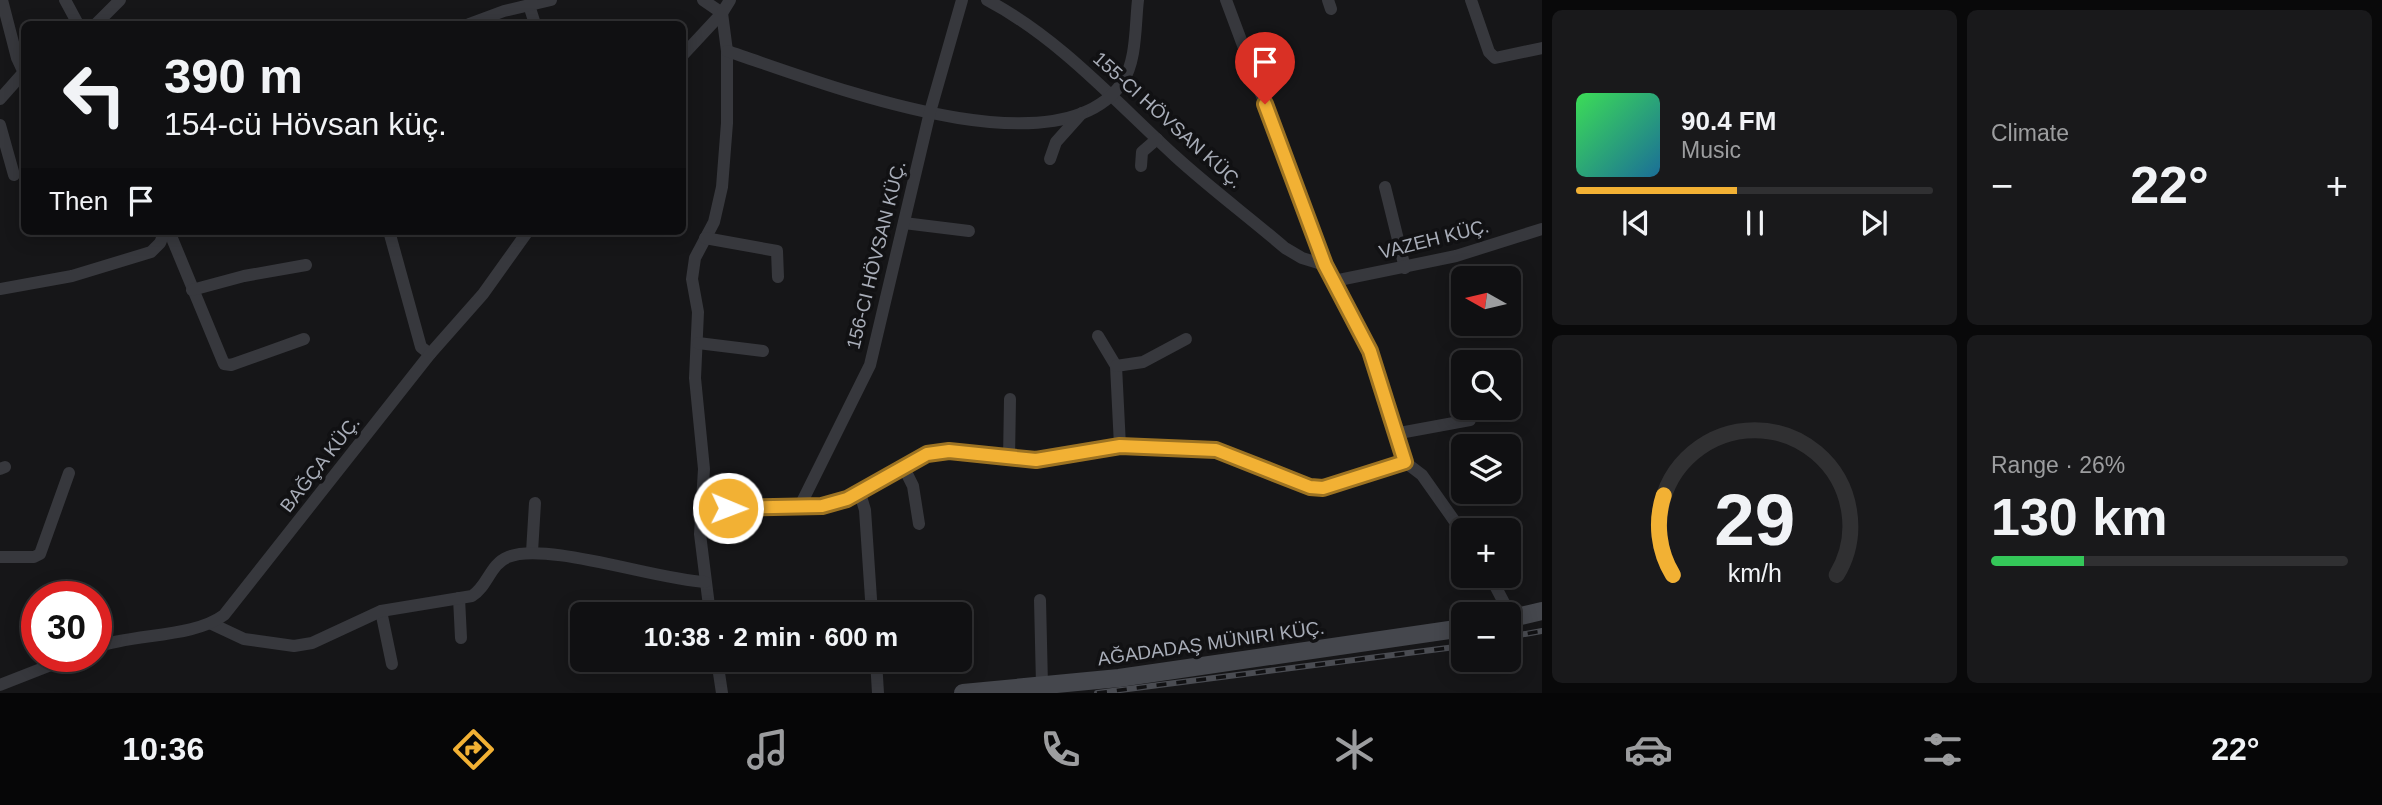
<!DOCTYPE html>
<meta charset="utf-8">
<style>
body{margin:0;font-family:Helvetica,sans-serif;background:#19191b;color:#f1f3f6;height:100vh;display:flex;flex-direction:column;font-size:26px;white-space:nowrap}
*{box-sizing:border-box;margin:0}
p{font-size:23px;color:#9c9d9f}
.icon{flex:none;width:38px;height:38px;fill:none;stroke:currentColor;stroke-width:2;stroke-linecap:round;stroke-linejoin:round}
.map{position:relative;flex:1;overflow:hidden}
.sheet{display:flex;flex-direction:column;gap:10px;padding:10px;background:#09090a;width:840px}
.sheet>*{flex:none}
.hud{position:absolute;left:21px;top:21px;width:665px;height:214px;border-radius:10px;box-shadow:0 4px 18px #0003,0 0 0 2px #303032;background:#101012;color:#f1f3f6;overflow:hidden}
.needle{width:46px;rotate:278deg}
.tools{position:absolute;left:1451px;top:266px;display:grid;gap:14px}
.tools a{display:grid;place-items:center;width:70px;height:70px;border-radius:10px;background:#101012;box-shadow:0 4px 18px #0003,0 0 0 2px #303032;font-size:35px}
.speed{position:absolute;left:21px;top:581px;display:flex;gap:14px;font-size:35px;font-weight:700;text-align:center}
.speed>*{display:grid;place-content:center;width:91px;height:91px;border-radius:50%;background:#101012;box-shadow:0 4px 18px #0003,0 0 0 2px #303032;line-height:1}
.speed .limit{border:10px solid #d22;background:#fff;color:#111}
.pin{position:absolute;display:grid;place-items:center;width:60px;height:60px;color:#fff;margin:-72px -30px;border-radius:50% 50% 50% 0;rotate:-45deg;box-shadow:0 0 7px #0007}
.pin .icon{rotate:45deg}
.me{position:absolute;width:77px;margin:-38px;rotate:91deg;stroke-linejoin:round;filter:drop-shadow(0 0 5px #0008)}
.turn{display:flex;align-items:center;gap:24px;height:147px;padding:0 28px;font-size:32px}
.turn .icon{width:91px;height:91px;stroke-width:2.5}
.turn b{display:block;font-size:49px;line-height:60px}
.then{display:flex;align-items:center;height:66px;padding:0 28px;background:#0003;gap:14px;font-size:26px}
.big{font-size:52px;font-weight:800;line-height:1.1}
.sheet .tile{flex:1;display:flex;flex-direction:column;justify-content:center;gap:10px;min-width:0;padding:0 24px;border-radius:10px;background:#19191b}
.sheet .dial{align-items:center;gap:0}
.dial svg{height:182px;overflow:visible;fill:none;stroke:#303032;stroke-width:7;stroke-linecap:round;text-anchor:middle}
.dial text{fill:#f1f3f6;stroke:none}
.song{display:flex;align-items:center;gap:21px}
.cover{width:84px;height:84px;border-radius:10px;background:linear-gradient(135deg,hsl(130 70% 55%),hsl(200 70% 35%))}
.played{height:7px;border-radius:4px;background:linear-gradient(90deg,#f2b134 45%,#303032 45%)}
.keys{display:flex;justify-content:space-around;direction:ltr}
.heat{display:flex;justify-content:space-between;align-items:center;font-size:38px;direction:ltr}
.charge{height:10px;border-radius:5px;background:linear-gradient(90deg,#34c759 26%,#303032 0)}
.sheet .tiles{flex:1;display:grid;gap:10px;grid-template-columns:repeat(2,1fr)}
.trip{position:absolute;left:570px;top:602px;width:402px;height:70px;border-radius:10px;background:#101012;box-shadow:0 4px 18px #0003,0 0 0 2px #303032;font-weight:800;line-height:70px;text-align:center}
.tab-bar{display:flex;height:112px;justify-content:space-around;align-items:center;background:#060607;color:#9c9d9f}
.tab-bar .icon{width:49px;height:49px}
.tab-bar .on{color:#f2b134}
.tab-bar b{font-size:32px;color:#f1f3f6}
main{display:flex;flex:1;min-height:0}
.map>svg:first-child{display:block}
</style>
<main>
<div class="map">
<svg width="1542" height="693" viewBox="0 0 1542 693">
<rect width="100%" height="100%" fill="#161618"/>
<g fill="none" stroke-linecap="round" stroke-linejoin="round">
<!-- street -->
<g stroke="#37383d" stroke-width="12">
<path d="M 2,0 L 17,58 L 24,73"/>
<path d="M 65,0 L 78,24"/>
<path d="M 703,0 L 722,13 L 727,51 L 727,123 L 722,187 L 714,222 L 695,258 L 692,279 L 698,312 L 695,378 L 704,469 L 700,534 L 710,614"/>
<path d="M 987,0 C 1059,38 1115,101 1175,156 C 1210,188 1249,217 1285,248 L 1302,258 L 1325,265"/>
<path d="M 1226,0 L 1325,265 L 1370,351 L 1405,462 L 1422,475 L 1463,533"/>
<path d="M 1328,0 L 1331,9"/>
<path d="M 1471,0 L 1489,52 L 1495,58 L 1542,48"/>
<path d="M 529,5 L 535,24"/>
<path d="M 96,24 L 120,0"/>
<path d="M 469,24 L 504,11 L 551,0"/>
<path d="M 727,51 C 813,79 1056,178 1122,83 C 1137,61 1135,25 1138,0"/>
<path d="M 682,56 L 722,13 L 730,0"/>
<path d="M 0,99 L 24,72"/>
<path d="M 0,125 L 14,175"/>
<path d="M 1050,159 L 1056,142 L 1082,113"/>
<path d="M 1141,166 L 1142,152 L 1157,139"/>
<path d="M 1385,187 L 1405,268"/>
<path d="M 904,223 L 969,231"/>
<path d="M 169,231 L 224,364 L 231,365 L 304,339"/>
<path d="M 389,231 L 421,347 L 430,354"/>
<path d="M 705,238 L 777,251 L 778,277"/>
<path d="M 1334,281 L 1456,256 L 1542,229"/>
<path d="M 0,289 L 72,276 L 151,252 L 160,243 L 165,231"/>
<path d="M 192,290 L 244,276 L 306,265"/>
<path d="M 1098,336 L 1116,366 L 1120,446"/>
<path d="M 698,343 L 763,351"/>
<path d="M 1116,366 L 1143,362 L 1186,339"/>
<path d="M 1394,434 L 1470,420"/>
<path d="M 1009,459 L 1010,399"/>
<path d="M 904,468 L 913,486 L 919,524"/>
<path d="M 0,469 L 5,467"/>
<path d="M 859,490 L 865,510 L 872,614"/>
<path d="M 701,507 L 822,506 L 847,499 L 927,454 L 949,451 L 1036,460 L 1120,446 L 1216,450 L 1310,487 L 1323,488 L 1405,462"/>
<path d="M 799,508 L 870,365 L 930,112 L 962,0"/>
<path d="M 532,552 L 535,503"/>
<path d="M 0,557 L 34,557 L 40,554 L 69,473"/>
<path d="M 1490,576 L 1512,618"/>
<path d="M 459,598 L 461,638"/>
<path d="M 1040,600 L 1042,685"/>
<path d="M 381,611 L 392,664"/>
<path d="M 212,624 L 244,639 L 294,646 L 312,643 L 381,611 L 472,596 C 488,586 490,564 508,557 C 545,541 658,580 705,582"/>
<path d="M 96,647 C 135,633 193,638 224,615 L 430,354 L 483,294 L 528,231"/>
<path d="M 717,660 L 722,693"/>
<path d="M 876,660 L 878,693"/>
<path d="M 0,685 L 74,656"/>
</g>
<!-- secondary -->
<g stroke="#45474d" stroke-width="18">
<path d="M 1508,619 L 1542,611"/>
<path d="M 963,693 L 1119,678 L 1463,628"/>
</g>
<!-- rail casing -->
<g stroke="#4a4c52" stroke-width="6">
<g id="rail">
<path d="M 1508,637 L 1542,631"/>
<path d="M 1097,693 L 1463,646"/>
</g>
</g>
<!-- rail -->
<use href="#rail" stroke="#111113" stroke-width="3.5" stroke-dasharray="10" stroke-linecap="butt"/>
</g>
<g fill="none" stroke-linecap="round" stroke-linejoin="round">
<!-- route casing -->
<g stroke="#9d7322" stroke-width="18">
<path id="route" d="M 728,508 L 822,506 L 847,499 L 927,454 L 949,451 L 1036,460 L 1120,446 L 1216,450 L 1310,487 L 1323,488 L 1405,462 L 1370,351 L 1325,265 L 1265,104"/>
</g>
<!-- route -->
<use href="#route" stroke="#f2b134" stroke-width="12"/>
</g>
<g text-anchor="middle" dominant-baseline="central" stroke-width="7" stroke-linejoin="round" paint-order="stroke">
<!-- street labels -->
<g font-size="19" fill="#a8adb8" stroke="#111113">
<text transform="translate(1168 120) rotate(42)">155-CI HÖVSAN KÜÇ.</text>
<text transform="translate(1434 239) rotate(-14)">VAZEH KÜÇ.</text>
<text transform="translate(876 255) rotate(-76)">156-CI HÖVSAN KÜÇ.</text>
<text transform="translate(320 464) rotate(-52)">BAĞÇA KÜÇ.</text>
<text transform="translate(1211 643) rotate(-8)">AĞADADAŞ MÜNIRI KÜÇ.</text>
</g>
</g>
</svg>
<div class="tools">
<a><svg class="needle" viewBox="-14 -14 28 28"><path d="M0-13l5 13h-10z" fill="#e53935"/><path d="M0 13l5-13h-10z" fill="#9c9d9f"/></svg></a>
<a><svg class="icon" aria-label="search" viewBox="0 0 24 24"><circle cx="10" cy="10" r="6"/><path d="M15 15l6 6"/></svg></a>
<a><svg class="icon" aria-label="layers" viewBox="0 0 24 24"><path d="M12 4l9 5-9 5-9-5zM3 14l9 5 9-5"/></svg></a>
<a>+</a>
<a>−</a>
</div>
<div class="speed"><div class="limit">30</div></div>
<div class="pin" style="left:1265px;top:104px;background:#d93025"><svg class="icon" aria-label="arrive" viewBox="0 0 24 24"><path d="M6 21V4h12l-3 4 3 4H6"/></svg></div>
<svg class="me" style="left:728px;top:508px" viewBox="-20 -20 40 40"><circle r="17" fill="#f2b134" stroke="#fff" stroke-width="3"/><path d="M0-11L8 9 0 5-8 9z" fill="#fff"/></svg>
<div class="trip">10:38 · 2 min · 600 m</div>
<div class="hud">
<div class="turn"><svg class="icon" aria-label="left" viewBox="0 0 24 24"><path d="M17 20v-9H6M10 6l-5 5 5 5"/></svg><div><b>390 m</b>154-cü Hövsan küç.</div></div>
<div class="then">Then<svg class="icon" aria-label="arrive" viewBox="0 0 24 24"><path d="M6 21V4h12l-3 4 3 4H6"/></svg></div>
</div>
</div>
<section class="sheet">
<div class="tiles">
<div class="tile">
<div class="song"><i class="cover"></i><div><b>90.4 FM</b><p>Music</p></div></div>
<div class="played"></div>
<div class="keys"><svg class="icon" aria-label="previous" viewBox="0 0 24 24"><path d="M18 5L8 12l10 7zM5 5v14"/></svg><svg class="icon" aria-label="pause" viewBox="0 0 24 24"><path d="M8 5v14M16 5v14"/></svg><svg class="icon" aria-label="next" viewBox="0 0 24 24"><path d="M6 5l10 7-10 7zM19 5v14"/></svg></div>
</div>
<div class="tile"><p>Climate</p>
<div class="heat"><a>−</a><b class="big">22°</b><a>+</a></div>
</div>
<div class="tile dial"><svg viewBox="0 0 100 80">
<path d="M14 69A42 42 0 1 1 86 69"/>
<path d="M14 69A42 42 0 0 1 10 34" stroke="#f2b134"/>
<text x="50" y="56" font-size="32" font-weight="700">29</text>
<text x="50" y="72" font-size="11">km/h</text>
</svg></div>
<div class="tile"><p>Range · 26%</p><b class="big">130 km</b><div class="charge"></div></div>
</div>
</section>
</main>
<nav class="tab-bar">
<b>10:36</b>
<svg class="icon on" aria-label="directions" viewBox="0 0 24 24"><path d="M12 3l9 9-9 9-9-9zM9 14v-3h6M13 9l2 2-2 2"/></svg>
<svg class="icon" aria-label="music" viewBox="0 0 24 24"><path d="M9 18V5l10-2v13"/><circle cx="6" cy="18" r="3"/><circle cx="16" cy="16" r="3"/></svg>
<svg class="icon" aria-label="phone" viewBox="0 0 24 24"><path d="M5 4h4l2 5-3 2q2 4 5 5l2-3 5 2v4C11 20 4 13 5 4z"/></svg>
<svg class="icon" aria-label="climate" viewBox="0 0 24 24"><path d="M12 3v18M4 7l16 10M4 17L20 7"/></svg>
<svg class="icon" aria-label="car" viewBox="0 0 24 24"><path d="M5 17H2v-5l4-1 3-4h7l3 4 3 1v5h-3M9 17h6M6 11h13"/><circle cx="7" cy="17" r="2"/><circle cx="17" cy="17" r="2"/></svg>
<svg class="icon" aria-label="filters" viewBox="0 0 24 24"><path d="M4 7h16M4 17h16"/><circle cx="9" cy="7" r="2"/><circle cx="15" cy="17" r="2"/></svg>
<b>22°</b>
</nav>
